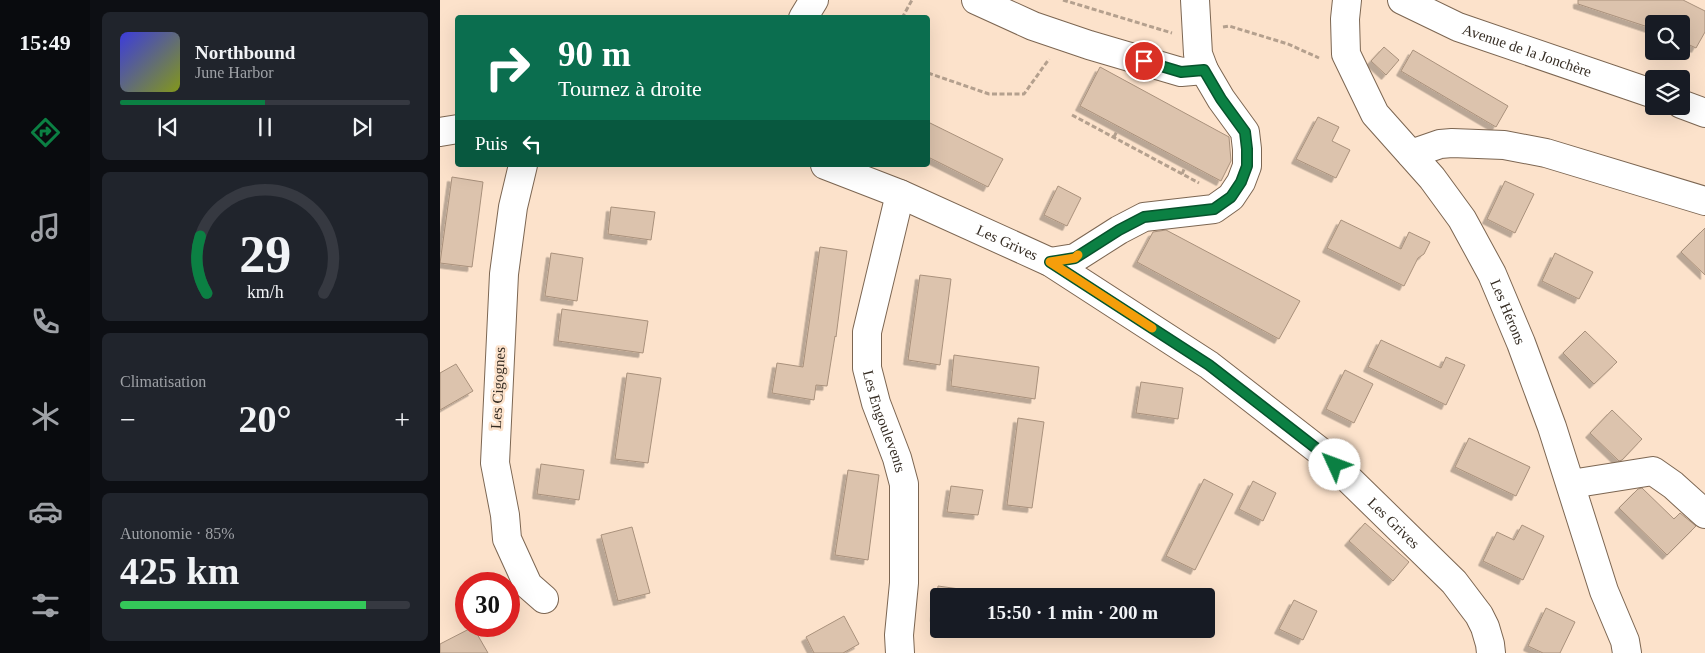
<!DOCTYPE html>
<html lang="fr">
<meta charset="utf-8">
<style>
body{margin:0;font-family:"Times New Roman",serif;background:#20242c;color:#f1f3f6;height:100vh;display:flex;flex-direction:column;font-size:19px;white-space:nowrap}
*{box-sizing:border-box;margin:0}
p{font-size:16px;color:#9ea1a6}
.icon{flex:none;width:28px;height:28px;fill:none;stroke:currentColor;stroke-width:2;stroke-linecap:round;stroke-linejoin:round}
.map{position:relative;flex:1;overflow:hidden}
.panel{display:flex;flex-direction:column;gap:12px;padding:12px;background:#0d0f14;width:350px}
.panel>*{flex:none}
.banner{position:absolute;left:15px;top:15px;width:475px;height:152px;border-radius:5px;box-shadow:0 5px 20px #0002;background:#0b6e4f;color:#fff;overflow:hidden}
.buttons{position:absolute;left:1205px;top:15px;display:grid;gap:10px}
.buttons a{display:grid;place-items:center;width:45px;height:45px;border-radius:5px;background:#171b24;box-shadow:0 5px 20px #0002;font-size:25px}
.speed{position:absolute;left:15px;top:572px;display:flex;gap:10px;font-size:25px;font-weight:700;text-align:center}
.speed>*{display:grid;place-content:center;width:65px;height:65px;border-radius:50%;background:#171b24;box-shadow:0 5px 20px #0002;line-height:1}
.speed .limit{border:8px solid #d22;background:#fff;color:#111}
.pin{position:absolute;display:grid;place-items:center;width:42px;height:42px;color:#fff;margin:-21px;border:2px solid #fff;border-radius:50%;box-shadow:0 1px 5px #0007}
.me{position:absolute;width:55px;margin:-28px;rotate:313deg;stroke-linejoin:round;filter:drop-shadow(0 0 4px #0008)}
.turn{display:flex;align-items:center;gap:18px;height:105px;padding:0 20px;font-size:22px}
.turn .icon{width:65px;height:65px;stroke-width:2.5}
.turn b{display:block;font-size:35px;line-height:42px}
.then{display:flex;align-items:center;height:48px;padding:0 20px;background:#0003;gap:10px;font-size:19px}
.big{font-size:38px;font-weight:700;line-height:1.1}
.panel .tile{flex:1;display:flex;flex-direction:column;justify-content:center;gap:8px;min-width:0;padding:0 18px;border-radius:8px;background:#20242c}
.panel .dial{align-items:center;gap:0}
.dial svg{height:130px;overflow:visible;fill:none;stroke:#363941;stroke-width:7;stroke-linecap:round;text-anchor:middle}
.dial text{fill:#f1f3f6;stroke:none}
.song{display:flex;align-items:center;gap:15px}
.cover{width:60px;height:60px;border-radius:8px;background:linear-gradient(135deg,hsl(240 70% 55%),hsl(70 70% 35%))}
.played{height:5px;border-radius:2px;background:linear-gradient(90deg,#0b8043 50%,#363941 50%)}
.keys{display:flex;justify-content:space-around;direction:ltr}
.heat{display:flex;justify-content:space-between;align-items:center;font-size:28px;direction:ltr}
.charge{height:8px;border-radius:4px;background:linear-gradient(90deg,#34c759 85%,#363941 0)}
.trip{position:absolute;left:490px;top:588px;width:285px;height:50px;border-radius:5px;background:#171b24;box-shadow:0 5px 20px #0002;font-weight:700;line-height:50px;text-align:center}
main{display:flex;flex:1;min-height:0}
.tabs{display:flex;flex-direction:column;width:90px;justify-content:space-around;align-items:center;background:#090b0e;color:#9ea1a6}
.tabs .icon{width:35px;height:35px}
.tabs .current{color:#0b8043}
.tabs b{font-size:22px;color:#f1f3f6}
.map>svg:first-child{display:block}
</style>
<main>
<nav class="tabs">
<b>15:49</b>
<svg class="icon current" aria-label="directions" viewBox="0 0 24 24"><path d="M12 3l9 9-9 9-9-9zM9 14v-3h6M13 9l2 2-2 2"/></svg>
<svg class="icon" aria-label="music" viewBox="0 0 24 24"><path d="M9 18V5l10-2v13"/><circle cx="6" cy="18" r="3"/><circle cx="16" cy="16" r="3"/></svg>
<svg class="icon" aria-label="phone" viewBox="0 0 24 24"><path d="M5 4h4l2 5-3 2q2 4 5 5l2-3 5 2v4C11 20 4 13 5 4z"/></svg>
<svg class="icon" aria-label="climate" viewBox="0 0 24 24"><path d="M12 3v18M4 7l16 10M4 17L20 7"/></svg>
<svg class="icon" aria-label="car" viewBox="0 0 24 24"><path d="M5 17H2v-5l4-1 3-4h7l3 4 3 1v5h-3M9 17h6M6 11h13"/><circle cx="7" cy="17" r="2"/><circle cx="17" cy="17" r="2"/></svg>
<svg class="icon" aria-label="filters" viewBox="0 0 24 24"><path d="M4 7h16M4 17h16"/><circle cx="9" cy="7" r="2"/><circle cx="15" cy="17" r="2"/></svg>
</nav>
<section class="panel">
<div class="tile">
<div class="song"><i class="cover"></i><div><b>Northbound</b><p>June Harbor</p></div></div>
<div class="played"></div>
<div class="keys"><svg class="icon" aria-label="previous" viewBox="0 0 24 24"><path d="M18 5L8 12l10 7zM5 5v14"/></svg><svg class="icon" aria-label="pause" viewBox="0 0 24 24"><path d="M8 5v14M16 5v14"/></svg><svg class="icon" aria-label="next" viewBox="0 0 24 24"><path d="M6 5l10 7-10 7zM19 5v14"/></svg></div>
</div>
<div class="tile dial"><svg viewBox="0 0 100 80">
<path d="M14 69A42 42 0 1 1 86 69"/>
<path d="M14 69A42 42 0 0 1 10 34" stroke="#0b8043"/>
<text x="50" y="56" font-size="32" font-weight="700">29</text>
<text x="50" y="72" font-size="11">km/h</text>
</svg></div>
<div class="tile"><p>Climatisation</p>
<div class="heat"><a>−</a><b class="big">20°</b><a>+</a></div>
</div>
<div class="tile"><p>Autonomie · 85%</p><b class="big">425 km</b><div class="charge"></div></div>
</section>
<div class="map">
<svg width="1265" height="653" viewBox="0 0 1265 653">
<defs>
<filter id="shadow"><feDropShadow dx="-4.5" dy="4.5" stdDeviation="0" flood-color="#0004"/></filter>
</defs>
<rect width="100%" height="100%" fill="#fce2cb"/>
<!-- building -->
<g fill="#dcc3ad" stroke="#a9917c" filter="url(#shadow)">
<path d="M 1138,0 L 1243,0 L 1265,11 L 1265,32 L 1256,48 L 1241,41 L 1241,24 L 1214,24 L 1214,29 L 1138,4 Z"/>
<path d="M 944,47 L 959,60 L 946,75 L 931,61 Z"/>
<path d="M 973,50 L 1068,106 L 1056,127 L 961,71 Z"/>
<path d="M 660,67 L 789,137 L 791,161 L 781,181 L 640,106 Z"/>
<path d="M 878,117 L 899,127 L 892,141 L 910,150 L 896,178 L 856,159 Z"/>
<path d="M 488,122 L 563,159 L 548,187 L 488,157 Z"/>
<path d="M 12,177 L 43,182 L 32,267 L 0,263 Z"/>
<path d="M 1065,181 L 1094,194 L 1075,233 L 1047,219 Z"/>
<path d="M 618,186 L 641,198 L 627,226 L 604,215 Z"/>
<path d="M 171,207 L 215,212 L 211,240 L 168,234 Z"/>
<path d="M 901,220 L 961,249 L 969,232 L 990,242 L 984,254 L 978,258 L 964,286 L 887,248 Z"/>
<path d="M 1265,228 L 1265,275 L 1241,252 Z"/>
<path d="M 726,230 L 860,301 L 839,339 L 697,262 L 713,232 Z"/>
<path d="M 380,247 L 407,251 L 396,337 L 395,336 L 387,386 L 376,385 L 374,400 L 332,393 L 337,363 L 363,367 Z"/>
<path d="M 111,253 L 143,258 L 137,301 L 105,296 Z"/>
<path d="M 1115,253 L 1153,272 L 1139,299 L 1102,281 Z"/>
<path d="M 480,275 L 511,279 L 500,365 L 468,360 Z"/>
<path d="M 122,309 L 208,321 L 203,353 L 118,341 Z"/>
<path d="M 1145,331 L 1177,362 L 1154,384 L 1123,353 Z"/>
<path d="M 941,340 L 1001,368 L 1006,357 L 1025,365 L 1006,405 L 928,367 Z"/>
<path d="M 514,355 L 599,367 L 595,399 L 511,386 Z"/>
<path d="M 16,364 L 33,391 L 0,410 L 0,373 Z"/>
<path d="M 905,370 L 933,384 L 914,423 L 886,409 Z"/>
<path d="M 187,373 L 221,378 L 208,463 L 175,459 Z"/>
<path d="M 701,382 L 743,388 L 738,419 L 696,413 Z"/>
<path d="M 1172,410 L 1202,439 L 1182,460 L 1179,461 L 1150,433 Z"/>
<path d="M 578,418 L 604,422 L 592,508 L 567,505 Z"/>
<path d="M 1029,438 L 1090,467 L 1076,496 L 1015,467 Z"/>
<path d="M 101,464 L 144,470 L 139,500 L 97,494 Z"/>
<path d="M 408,470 L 439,475 L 428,560 L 395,555 Z"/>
<path d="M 764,479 L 793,494 L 755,570 L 726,556 Z"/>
<path d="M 813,481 L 836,493 L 823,521 L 799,509 Z"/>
<path d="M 511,486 L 543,490 L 538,515 L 507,512 Z"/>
<path d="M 1202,488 L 1234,519 L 1240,513 L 1256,526 L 1227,555 L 1179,508 L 1198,489 Z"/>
<path d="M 925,523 L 969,562 L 953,581 L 909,541 Z"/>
<path d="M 1082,525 L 1104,536 L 1083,580 L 1043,561 L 1057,532 L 1074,540 Z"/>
<path d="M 192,527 L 210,593 L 178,601 L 161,535 Z"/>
<path d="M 498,586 L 541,592 L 572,596 L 499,596 L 499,618 L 495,617 Z"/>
<path d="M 854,600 L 877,611 L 863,640 L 839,629 Z"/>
<path d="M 1106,608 L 1135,622 L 1120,653 L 1103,653 L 1088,646 Z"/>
<path d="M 404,616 L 419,644 L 403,653 L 374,653 L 366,637 Z"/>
<path d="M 33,627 L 48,653 L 0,653 L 0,644 Z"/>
</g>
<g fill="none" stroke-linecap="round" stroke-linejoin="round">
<!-- minor casing -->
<g stroke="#7c6652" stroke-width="30">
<g id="minor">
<path d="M 536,0 L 593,26 L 649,45 L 741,72 L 764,70"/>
<path id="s1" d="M 907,0 L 905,19 L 906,54 L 935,114 L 992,178 L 1022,219 L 1052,274 L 1081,343 L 1112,427 L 1164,591 L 1185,641 L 1187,653"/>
<path id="s2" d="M 962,0 L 1018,27 L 1214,94"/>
<path d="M 363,18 L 374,0"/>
<path d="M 1241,104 L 1265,113"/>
<path d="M 0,132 L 18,129"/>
<path d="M 971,154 L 1000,144 L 1012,143 L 1064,145 L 1106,153 L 1265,201"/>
<path d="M 83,165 L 73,207 L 64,274 L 55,463 L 65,515 L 67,539 L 88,585 L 104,599"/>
<path id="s3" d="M 385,165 L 460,194 L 610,262 L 769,365 L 881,452 L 1014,582 L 1039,615 L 1045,627 L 1050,644 L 1051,653"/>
<path id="s4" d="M 460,194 L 427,332 L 427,368 L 436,403 L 457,458 L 464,484 L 464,583 L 459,635 L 460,653"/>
<path d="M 610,262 L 635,258 L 679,230 L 704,217 L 774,209 L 791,197 L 801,182 L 807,166 L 807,149 L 805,132 L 781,99 L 764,70 L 758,54 L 755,0"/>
<path d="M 1131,484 L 1213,471 L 1233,485 L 1265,514"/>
</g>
</g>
<!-- path -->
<g stroke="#b4a08e" stroke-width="3" stroke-dasharray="5 2.5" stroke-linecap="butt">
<path d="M 623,0 L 732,33"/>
<path d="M 462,18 L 472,0"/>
<path d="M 783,27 L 789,26 L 848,44 L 879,58"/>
<path d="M 488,73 L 549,94 L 584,94 L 609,59"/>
<path d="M 632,115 L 759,183"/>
<path d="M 674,137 L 677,131"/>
<path d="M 742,174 L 745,167"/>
</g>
<!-- minor -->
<use href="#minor" stroke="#fff" stroke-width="28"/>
</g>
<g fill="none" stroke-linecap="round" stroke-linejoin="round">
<!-- route casing -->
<g stroke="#07532c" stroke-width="12">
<path id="route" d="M 704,61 L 741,72 L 764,70 L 781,99 L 805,132 L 807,149 L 807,166 L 801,182 L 791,197 L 774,209 L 704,217 L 679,230 L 635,258 L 610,262 L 769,365 L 881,452 L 895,465"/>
</g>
<!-- route -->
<use href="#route" stroke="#0b8043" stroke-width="9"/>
<!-- slow -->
<path stroke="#f59e0b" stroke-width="9" d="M 638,255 L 635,258 L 610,262 L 712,328"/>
</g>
<g text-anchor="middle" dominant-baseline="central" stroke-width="5" stroke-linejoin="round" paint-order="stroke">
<!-- street labels -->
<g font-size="15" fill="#352c23" stroke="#fce2cb">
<text stroke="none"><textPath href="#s2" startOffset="135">Avenue de la Jonchère</textPath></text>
<text stroke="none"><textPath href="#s3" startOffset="198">Les Grives</textPath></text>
<text stroke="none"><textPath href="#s1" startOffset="361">Les Hérons</textPath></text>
<text transform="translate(58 388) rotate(-87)">Les Cigognes</text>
<text stroke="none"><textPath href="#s4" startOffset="234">Les Engoulevents</textPath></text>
<text stroke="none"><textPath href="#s3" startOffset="678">Les Grives</textPath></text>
</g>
</g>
</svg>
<div class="buttons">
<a><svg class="icon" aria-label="search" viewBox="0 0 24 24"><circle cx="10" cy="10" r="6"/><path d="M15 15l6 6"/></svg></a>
<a><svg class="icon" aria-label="layers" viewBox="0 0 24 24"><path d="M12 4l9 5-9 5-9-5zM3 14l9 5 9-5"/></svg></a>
</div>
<div class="speed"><div class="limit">30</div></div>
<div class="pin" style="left:704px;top:61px;background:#d93025"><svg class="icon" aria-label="arrive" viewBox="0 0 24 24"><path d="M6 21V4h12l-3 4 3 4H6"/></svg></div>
<svg class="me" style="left:895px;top:465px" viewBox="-20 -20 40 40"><circle r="19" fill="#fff"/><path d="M0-13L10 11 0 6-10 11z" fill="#0b8043"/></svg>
<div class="trip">15:50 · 1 min · 200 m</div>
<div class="banner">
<div class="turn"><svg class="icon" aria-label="right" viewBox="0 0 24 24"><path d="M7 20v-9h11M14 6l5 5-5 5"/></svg><div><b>90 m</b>Tournez à droite</div></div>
<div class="then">Puis<svg class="icon" aria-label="left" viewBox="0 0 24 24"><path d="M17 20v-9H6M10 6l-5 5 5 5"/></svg></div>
</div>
</div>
</main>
